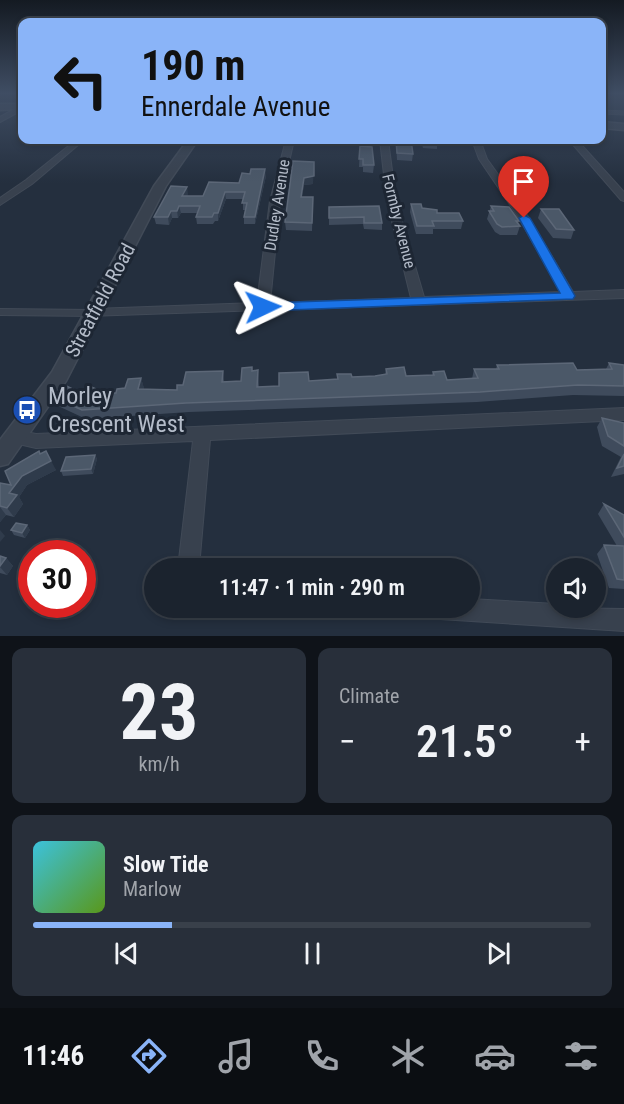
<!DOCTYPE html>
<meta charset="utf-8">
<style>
body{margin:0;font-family:"Roboto Condensed",sans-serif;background:#282f3a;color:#f1f3f6;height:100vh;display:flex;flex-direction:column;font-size:22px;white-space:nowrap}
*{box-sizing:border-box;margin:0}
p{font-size:20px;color:#a0a4aa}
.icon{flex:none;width:33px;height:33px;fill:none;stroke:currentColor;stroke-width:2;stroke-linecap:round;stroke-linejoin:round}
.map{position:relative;height:636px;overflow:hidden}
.side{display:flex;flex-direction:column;gap:12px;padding:12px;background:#0f1319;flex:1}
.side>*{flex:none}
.guide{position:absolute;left:18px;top:18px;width:588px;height:126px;border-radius:12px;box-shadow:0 3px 9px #0003,0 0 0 2px #39404a;background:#8ab4f8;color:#111;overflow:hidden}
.buttons{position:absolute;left:546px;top:558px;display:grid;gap:12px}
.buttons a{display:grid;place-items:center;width:60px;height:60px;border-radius:50%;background:#1b232e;box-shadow:0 3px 9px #0003,0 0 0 2px #39404a;font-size:30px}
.speed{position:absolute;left:18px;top:540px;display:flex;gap:12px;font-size:30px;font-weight:700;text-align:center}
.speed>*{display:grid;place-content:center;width:78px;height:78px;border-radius:50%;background:#1b232e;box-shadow:0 3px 9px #0003,0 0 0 2px #39404a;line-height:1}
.speed .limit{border:9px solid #d22;background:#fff;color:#111}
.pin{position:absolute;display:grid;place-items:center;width:51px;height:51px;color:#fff;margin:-62px -26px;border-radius:50% 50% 50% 0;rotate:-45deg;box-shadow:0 0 6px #0007}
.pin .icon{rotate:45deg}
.me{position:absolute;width:66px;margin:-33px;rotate:88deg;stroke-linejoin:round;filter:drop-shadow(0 0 4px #0008)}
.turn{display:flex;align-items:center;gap:21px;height:126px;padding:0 24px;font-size:27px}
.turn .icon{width:78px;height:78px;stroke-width:2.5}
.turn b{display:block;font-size:42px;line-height:51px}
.big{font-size:45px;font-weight:600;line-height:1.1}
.side .widget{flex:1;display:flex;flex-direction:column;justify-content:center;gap:9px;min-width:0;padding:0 21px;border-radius:12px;background:#282f3a}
.side .dial{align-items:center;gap:0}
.dial b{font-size:78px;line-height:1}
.song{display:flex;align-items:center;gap:18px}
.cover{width:72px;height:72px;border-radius:9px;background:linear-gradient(135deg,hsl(190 70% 55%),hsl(90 70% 35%))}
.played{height:6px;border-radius:3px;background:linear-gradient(90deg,#8ab4f8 25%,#39404a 25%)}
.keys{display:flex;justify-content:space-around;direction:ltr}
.heat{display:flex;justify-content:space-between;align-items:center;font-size:33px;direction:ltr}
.side .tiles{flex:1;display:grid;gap:12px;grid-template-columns:1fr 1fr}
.widget:last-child{grid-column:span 2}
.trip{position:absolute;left:144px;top:558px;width:336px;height:60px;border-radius:30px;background:#1b232e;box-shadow:0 3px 9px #0003,0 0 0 2px #39404a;font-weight:600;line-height:60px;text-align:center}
.tabs{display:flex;height:96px;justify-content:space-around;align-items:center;background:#0b0e12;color:#a0a4aa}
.tabs .icon{width:42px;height:42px}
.tabs .current{color:#8ab4f8}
.tabs b{font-size:27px;color:#f1f3f6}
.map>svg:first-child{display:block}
</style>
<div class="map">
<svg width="624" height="636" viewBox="0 0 624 636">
<rect width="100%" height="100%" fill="#242f3e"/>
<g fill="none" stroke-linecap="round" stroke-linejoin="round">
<!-- service-far1 casing -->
<g stroke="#414a57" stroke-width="5">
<path id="service-far1" d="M 602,112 L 624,113"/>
</g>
<!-- service casing -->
<g stroke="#414a57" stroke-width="8">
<path id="service" d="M 0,312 L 93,313"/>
</g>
<!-- minor casing -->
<g stroke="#414a57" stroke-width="2">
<g id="minor">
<path d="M 22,105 L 22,110 L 0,122 L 0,117 Z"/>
<path d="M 76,140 L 84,140 L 32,184 L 0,205 L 0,198 L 26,180 Z"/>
<path d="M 286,140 L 294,140 L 280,201 L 270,303 L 411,298 L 387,201 L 380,140 L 388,140 L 396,201 L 424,297 L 561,292 L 519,218 L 479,159 L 472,140 L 480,140 L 487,159 L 529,218 L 573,292 L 624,290 L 624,298 L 88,316 L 86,313 L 88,310 L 93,309 L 257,303 L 270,201 Z"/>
<path d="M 569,140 L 577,140 L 624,192 L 624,201 L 621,200 Z"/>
<path d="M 624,408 L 624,420 L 210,440 L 199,568 L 178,568 L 193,441 L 36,448 L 10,442 L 7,437 L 10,432 L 16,430 L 36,434 Z"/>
<path d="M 470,599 L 556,604 L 556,608 L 624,609 L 624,631 L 440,619 L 432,616 L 429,608 L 470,608 Z"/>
</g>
</g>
<!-- tertiary casing -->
<g stroke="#414a57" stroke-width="3">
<g id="tertiary">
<path d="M 0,104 L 22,104 L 22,109 L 0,110 Z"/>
<path d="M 602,122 L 624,124 L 624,130 L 602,128 Z"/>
<path d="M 188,140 L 198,140 L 166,186 L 66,381 L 8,464 L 0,466 L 0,440 L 52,372 L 154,186 Z"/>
</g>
</g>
<!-- service-far1 -->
<use href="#service-far1" stroke="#38414e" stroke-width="4"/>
<!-- service -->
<use href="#service" stroke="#38414e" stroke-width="6"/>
<!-- minor -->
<use href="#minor" fill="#38414e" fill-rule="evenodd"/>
<!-- tertiary -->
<use href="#tertiary" fill="#38414e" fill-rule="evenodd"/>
</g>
<!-- wall -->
<g fill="#3f4b5c">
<path d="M 396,140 L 413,154 L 412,161 L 397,160 Z"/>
<path d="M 421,140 L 467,140 L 466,145 L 437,145 L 437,149 L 423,148 Z"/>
<path d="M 486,140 L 499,140 L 498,141 Z"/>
<path d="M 360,146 L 374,165 L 373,173 L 363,172 L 363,167 L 359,167 Z"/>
<path d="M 293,161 L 313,184 L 304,185 L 302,197 L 313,197 L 312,231 L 286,230 L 285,222 Z"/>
<path d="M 266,176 L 255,224 L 244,224 L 244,217 L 245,210 L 243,210 L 243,199 L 226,199 L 218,221 L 215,221 L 213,224 L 197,224 L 196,217 L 198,213 L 181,213 L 178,218 L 172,218 L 169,225 L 156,224 L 154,217 L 188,194 L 187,196 L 203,196 L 239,183 Z"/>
<path d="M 411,204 L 463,221 L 461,229 L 433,229 L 433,234 L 416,234 L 410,212 Z"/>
<path d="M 491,206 L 519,221 L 518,224 L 520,226 L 517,235 L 500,235 L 495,232 L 487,219 Z"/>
<path d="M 329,207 L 382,223 L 382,230 L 364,229 L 363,224 L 329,225 Z"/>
<path d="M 541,209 L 574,230 L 571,239 L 553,238 L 538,218 Z"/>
<path d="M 609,363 L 624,365 L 624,396 L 573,395 L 477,402 L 189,412 L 86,419 L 56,405 L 51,396 L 81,393 L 116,393 L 141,378 L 144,389 L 177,390 L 183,385 L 223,371 L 224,381 L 241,381 L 252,371 L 258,370 L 259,387 L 279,386 L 309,381 L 337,379 L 337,374 L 352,377 L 375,376 L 385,375 L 386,369 L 406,376 L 432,375 L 433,372 L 447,380 L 472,379 L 474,369 L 496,369 L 497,365 L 577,370 L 606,369 Z"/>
<path d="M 602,418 L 624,423 L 624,474 L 611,477 L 621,457 L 602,446 L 597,427 Z"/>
<path d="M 40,454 L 56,470 L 27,485 L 19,497 L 23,504 L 14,517 L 6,515 L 0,522 L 0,483 L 11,485 Z"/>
<path d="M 95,455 L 97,459 L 93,474 L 63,476 L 61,471 Z"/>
<path d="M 604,504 L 624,515 L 624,589 L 609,588 L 597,554 L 604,545 L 617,546 L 598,514 Z"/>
<path d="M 27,525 L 30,530 L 25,538 L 14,535 L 11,530 Z"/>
<path d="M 0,556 L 6,558 L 13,566 L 7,575 L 0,573 Z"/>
</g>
<!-- shaded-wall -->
<g fill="#2f3b4b">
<path d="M 314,162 L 313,184 L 304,185 L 301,204 L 301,197 L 304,178 Z"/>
<path d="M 265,169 L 266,176 L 255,224 L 255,217 Z"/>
<path d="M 187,187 L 188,194 L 183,203 L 182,196 Z"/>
<path d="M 225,192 L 226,199 L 218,221 L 218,213 Z"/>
<path d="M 179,206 L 181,213 L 178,218 L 177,211 Z"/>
<path d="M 171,211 L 172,218 L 169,225 L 168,217 Z"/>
<path d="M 141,378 L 144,388 L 141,399 L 138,389 Z"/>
<path d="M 46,451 L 56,470 L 27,485 L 19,497 L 23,504 L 14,517 L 7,508 L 9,493 L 22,476 Z"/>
<path d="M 95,455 L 97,459 L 93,474 L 91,469 Z"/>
<path d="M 0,507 L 6,515 L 0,522 Z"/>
<path d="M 27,525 L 30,530 L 25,538 L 22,533 Z"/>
<path d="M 0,530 L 5,536 L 0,542 Z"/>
<path d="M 6,558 L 13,566 L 7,575 L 0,567 Z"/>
</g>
<!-- building -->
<g fill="#4b5868" stroke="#5c6777" stroke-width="1.5">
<path d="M 396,140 L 411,140 L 413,154 L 397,153 Z"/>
<path d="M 424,140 L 437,140 L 438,143 L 424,142 Z"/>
<path d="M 360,146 L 372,147 L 374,165 L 363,165 L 363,159 L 359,159 Z"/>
<path d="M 293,161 L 314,162 L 314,176 L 304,178 L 301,197 L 313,197 L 312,223 L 285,222 Z"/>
<path d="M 251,169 L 265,169 L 255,217 L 244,217 L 247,203 L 242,203 L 245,192 L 225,192 L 218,213 L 214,213 L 212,217 L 196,217 L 200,206 L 179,206 L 177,211 L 171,211 L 168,217 L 154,217 L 171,186 L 187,187 L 182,196 L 203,196 L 209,182 L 239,183 L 242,173 L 250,174 Z"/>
<path d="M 411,204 L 421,204 L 422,208 L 437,210 L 437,213 L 459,213 L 463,221 L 432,221 L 434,226 L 417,226 Z"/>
<path d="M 379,206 L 382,223 L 364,223 L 364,217 L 329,218 L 329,207 Z"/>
<path d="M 491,206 L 509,207 L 519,221 L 516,221 L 520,226 L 502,227 L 497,224 L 489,211 L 494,211 Z"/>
<path d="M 541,209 L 559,209 L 574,230 L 556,229 Z"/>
<path d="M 573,363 L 577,370 L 612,369 L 609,363 L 624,365 L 624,386 L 578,385 L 480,392 L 186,403 L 82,410 L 51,396 L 64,385 L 81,393 L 89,386 L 105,393 L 116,393 L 117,389 L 125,388 L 128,379 L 141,378 L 138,389 L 177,390 L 177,385 L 183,385 L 186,372 L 223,371 L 222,382 L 241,381 L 242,368 L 252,367 L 252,371 L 258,370 L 257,387 L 279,386 L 279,373 L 308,372 L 309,381 L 338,379 L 337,374 L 351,374 L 352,377 L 375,376 L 387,374 L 386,369 L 404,367 L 406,376 L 434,375 L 433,372 L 444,371 L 447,380 L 478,378 L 474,369 L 499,369 L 497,365 Z"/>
<path d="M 602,418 L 624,423 L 624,446 L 608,436 Z"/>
<path d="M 39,451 L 40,454 L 46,451 L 51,461 L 22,476 L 9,493 L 17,495 L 7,508 L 0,506 L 0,483 L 11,485 L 5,471 Z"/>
<path d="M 624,454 L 624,466 L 617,468 Z"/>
<path d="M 95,455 L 91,469 L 61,471 L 66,457 Z"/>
<path d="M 604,504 L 624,515 L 624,537 Z"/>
<path d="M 16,523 L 27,525 L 22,533 L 11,530 Z"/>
<path d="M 604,545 L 624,546 L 624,580 L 617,579 Z"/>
<path d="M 0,556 L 6,558 L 0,566 Z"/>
</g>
<!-- sky -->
<linearGradient id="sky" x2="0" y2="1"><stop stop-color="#141a22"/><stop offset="0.51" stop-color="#3f4d63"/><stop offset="1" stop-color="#3f4d63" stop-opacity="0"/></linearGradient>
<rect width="624" height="183" fill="url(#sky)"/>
<!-- route -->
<path fill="#1a73e8" stroke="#114b97" stroke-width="1.5" d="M 524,215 L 530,218 L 575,296 L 573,299 L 263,311 L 256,307 L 263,303 L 560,293 L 519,218 Z"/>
<!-- icons -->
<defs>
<g id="bus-disc" transform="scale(1.5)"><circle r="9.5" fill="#1a4fb4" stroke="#1d2633"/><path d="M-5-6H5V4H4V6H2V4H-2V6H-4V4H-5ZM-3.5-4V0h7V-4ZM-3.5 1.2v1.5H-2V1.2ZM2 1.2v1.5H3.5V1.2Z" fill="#fff"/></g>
</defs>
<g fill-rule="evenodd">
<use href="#bus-disc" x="27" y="410"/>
</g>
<g text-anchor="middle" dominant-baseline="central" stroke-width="6" stroke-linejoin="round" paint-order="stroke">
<!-- far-street labels -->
<g font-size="16" fill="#b4bcc9" stroke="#1d2633">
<text transform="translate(277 205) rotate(-81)">Dudley Avenue</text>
<text transform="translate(399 221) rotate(76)">Formby Avenue</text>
</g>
<!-- street labels -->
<g font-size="20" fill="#b4bcc9" stroke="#1d2633">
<text transform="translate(100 300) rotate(-62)">Streatfield Road</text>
</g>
<!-- near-poi labels -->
<g font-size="24" fill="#b4bcc9" stroke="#1d2633" text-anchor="start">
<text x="48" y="396">Morley<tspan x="48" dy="28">Crescent West</tspan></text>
</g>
</g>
</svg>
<div class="buttons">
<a><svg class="icon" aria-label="sound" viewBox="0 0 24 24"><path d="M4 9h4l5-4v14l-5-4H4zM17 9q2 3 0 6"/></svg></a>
</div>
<div class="speed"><div class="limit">30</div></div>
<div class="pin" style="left:524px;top:218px;background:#d93025"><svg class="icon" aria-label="arrive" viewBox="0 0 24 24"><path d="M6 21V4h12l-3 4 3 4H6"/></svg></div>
<svg class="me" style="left:263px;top:307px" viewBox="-20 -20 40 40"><path d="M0-17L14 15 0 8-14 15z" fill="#1a73e8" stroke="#fff" stroke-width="4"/></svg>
<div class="trip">11:47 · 1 min · 290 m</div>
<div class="guide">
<div class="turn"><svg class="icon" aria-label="left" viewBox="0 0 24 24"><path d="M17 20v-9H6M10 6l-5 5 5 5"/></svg><div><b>190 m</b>Ennerdale Avenue</div></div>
</div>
</div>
<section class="side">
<div class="tiles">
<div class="widget dial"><b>23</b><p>km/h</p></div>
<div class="widget"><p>Climate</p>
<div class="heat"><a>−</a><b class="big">21.5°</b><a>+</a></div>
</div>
<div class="widget">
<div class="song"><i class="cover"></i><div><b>Slow Tide</b><p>Marlow</p></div></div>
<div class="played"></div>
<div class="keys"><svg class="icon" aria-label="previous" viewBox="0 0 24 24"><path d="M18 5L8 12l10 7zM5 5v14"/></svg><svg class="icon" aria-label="pause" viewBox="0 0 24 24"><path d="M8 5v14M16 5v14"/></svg><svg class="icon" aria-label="next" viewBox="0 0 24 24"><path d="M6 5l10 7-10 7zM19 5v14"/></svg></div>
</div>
</div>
</section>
<nav class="tabs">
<b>11:46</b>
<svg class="icon current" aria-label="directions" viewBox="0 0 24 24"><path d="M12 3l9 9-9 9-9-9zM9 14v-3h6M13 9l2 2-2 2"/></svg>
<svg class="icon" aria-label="music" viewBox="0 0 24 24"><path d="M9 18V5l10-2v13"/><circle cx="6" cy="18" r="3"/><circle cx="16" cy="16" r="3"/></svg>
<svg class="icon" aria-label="phone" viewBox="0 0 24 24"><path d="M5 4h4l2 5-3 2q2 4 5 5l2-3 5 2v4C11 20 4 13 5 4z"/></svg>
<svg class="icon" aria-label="climate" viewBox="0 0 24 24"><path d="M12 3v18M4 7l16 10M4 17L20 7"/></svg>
<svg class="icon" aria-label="car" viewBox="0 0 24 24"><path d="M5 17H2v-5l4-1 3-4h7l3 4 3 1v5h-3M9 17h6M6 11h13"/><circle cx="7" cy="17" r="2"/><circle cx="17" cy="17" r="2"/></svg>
<svg class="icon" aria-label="filters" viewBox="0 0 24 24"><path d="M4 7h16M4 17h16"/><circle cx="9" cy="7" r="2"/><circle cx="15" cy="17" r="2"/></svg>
</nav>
